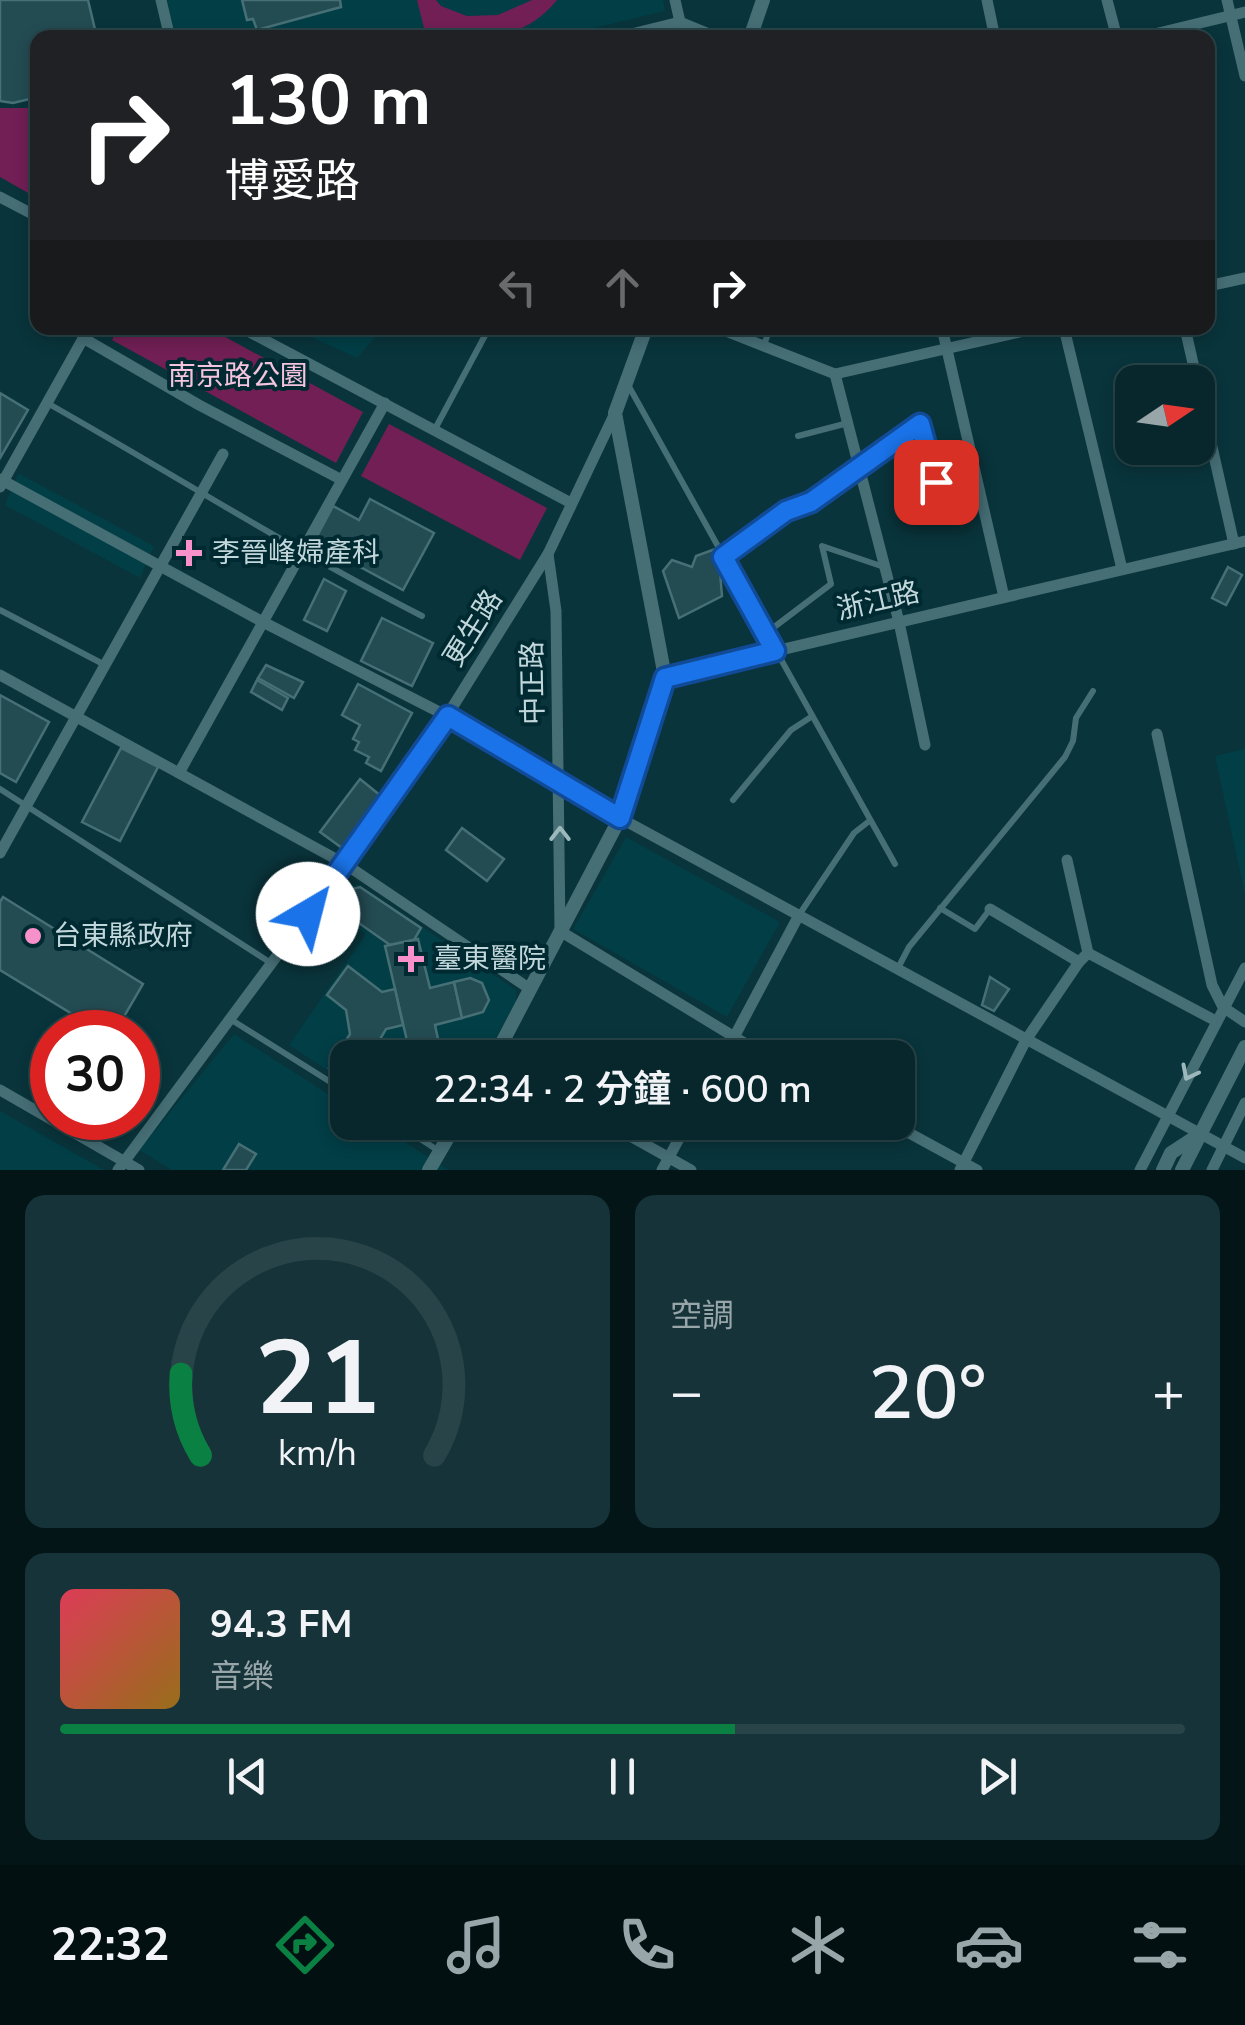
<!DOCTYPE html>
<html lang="zh-TW">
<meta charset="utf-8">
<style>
body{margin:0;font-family:"Nunito Sans","Noto Sans TC",sans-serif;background:#153338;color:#f1f3f6;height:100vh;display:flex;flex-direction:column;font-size:38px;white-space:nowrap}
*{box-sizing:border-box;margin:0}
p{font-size:32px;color:#98a5a9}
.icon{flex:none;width:55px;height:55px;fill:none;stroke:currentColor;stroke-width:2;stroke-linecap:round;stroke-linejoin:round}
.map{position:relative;height:1170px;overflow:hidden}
.details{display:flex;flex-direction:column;gap:25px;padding:25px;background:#041518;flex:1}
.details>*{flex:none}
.guide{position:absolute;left:30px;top:30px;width:1185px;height:305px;border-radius:20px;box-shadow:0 5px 15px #0003,0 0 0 2px #284448;background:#202124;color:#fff;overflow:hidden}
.needle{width:65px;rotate:77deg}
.fabs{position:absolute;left:1115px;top:365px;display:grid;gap:20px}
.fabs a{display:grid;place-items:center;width:100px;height:100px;border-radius:20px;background:#07272c;box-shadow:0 5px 15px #0003,0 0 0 2px #284448;font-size:50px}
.speed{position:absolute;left:30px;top:1010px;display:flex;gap:20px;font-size:50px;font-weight:700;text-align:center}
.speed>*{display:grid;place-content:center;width:130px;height:130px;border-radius:50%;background:#07272c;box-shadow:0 5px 15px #0003,0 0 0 2px #284448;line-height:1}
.speed .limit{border:15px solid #d22;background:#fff;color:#111}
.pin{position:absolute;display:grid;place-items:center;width:85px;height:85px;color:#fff;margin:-42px;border-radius:20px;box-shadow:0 5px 15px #0006}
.me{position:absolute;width:110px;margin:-55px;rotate:37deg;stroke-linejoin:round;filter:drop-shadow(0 0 8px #0008)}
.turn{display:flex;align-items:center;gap:35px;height:210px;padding:0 30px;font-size:45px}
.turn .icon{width:130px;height:130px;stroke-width:2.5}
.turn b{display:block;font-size:70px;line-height:85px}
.lanes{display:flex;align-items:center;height:95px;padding:0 30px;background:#0003;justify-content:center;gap:50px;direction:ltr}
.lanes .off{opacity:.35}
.big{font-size:75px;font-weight:600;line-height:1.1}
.details .tile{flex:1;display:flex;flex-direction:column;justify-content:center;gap:15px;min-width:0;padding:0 35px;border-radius:20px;background:#153338}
.details .dial{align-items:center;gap:0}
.dial svg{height:260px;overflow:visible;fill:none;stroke:#284448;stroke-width:7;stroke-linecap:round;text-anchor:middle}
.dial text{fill:#f1f3f6;stroke:none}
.song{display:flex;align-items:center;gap:30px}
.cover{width:120px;height:120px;border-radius:15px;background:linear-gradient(135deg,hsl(350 70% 55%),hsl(40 70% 35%))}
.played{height:10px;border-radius:5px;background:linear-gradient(90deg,#0b8043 60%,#284448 60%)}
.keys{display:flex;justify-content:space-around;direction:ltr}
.heat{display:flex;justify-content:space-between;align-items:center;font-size:55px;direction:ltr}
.details .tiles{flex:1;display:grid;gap:25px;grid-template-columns:1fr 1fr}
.tile:last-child{grid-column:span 2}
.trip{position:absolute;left:330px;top:1040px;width:585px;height:100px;border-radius:20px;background:#07272c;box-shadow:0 5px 15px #0003,0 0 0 2px #284448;font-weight:600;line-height:100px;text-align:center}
.dock{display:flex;height:160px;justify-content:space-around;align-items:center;background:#031012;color:#98a5a9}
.dock .icon{width:70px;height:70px}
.dock .on{color:#0b8043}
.dock b{font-size:45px;color:#f1f3f6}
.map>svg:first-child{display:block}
</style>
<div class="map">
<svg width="1245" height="1170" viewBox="0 0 1245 1170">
<rect width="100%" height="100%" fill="#09343b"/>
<!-- built -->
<g fill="#023e46">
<path d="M 167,0 L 663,0 L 665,11 L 553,38 L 176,38 Z"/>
<path d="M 292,328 L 383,328 L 357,358 Z"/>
<path d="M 18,473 L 154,546 L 140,578 L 5,505 Z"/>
<path d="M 1245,749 L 1245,895 L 1215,756 Z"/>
<path d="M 626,837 L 780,922 L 727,1017 L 573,929 Z"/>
<path d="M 358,884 L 516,990 L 516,1002 L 485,1057 L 348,1058 L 347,1083 L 289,1045 L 366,934 L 333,910 L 349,886 Z"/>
<path d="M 234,1034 L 347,1106 L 348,1122 L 374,1123 L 449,1170 L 172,1170 L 139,1150 Z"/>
<path d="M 0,1111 L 104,1170 L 0,1170 Z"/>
</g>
<!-- green -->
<g fill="#711f54">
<path d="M 417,0 L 436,0 L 441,6 L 467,16 L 498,15 L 532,0 L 557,0 C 532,32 489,46 454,28 L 426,36 Z"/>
<path d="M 0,108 L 37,108 L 37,198 L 0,177 Z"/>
<path d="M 119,328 L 209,328 L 363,412 L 336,463 L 112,340 Z"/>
<path d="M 389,424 L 547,508 L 520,560 L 361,476 Z"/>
</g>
<!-- building -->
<g fill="#234b52" stroke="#466f76" stroke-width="2.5">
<path d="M 0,0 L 88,0 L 97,38 L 38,38 L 38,97 L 13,103 L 0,101 Z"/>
<path d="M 242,0 L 340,0 L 341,7 L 257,30 L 253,19 L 247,20 Z"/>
<path d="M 0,393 L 28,410 L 0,458 Z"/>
<path d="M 370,499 L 434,533 L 403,590 L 314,542 L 333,506 L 359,520 Z"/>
<path d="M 718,548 L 722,596 L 679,618 L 663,571 L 672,560 L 692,567 L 696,556 Z"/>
<path d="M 1228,567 L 1242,575 L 1226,605 L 1212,598 Z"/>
<path d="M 324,579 L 346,591 L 327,631 L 304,620 Z"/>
<path d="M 382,618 L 433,643 L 412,686 L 361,661 Z"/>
<path d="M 266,665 L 303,682 L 294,698 L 258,678 Z"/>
<path d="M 257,680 L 288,698 L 282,710 L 251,692 Z"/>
<path d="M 358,684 L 412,713 L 381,771 L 366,763 L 369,757 L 355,750 L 359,742 L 353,739 L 360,725 L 342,715 Z"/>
<path d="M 0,695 L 49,722 L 16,782 L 0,773 Z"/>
<path d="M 121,748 L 158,767 L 120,841 L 82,822 Z"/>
<path d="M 360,779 L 381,796 L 342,848 L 320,832 Z"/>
<path d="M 462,828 L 504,859 L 487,881 L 446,850 Z"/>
<path d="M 360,887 L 421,928 L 414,940 L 390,945 L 339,909 L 352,889 Z"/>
<path d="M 3,897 L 143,984 L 115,1032 L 61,1032 L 72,1014 L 0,970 L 0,902 Z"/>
<path d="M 418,939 L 430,988 L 454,982 L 462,1018 L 435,1025 L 442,1058 L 411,1058 L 385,946 Z"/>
<path d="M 348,966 L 382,992 L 395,989 L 403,1025 L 386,1029 L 369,1058 L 348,1058 L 348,1080 L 329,1068 L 350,1034 L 346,1010 L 327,995 Z"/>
<path d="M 990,977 L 1009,989 L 994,1011 L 982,1005 Z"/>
<path d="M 470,978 L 482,983 L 489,1000 L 483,1012 L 462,1018 L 454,982 Z"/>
<path d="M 239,1144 L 256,1154 L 246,1170 L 223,1170 Z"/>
</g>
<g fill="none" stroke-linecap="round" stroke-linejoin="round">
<!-- service -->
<g stroke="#466e75" stroke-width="6">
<path d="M 764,345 L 770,328"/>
<path d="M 627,383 L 895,864"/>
<path d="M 49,404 C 173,474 294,551 422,616"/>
<path d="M 435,429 L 489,328"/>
<path d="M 798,436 L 848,423"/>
<path d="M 723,557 L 786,511 L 811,502 L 921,424 L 936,482"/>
<path d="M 0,610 L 105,665"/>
<path d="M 765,634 L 831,584 L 822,546 L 884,567"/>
<path d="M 0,789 L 271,963"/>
<path d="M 733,800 L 791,730 L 811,717"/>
<path d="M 940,908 L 975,929 L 990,909"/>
<path d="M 799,915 L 854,833 L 868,822"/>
<path d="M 898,968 L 909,947 L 1065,757 L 1073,741 L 1076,718 L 1093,691"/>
<path d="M 230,1019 L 348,1093"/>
<path d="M 394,1122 L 439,1151"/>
</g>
<!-- minor -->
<g stroke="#466e75" stroke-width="11">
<path d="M 161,0 L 170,38"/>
<path d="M 675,0 L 680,22"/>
<path d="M 987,0 L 995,38"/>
<path d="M 1107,0 L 1117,38"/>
<path d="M 1227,0 L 1245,76"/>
<path d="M 615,38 L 680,22 L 719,38"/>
<path d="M 1138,38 L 1245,12"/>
<path d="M 0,197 L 38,217"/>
<path d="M 1208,286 L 1245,278"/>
<path d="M 242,328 L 571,503"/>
<path d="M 718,328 L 835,374 L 1037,328"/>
<path d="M 942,328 L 1004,597"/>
<path d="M 1064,328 L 1122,569"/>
<path d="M 1185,328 L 1234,544"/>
<path d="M 83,338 L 199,405 L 342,480"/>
<path d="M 835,374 L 899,622 L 925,745"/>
<path d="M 0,479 L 263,622 L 447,716 L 620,818 L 1245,1158"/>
<path d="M 0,487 L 89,328"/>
<path d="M 548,554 L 556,611 L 560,931 L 769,1058"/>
<path d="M 0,675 L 345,864 L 530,989"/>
<path d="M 665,677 L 1245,541"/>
<path d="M 1157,734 L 1212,985 L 1223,1007 L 1245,1022"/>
<path d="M 179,773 L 385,403"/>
<path d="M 0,853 L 223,454"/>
<path d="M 1067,860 L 1088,953 L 1216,1021"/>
<path d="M 990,909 L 1079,962"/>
<path d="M 723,1058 L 799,915"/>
<path d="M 0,1090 L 139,1170"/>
<path d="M 605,1122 L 691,1170"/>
<path d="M 889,1122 L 977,1170"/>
<path d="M 118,1170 L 345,864 L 447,716 L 548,554 L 615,413"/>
<path d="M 662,1170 L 688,1122"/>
<path d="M 960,1170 L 1026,1040 L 1079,962 L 1088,953"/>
<path d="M 1140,1170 L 1245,968"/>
<path d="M 1212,1170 L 1245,1103"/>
</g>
<!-- tertiary -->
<g stroke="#466e75" stroke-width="14">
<path d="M 750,38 L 763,0"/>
<path d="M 494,1058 L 620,818 L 665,677 L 615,413 L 646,328"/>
<path d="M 429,1170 L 457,1122"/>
<path d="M 1163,1170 L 1171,1153 L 1200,1134"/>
<path d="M 1182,1170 L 1245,1047"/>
</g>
</g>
<!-- one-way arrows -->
<defs><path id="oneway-chevron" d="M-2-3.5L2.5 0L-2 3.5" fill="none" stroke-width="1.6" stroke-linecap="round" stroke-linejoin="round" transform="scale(2.5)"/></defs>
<g stroke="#9db8bc">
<use href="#oneway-chevron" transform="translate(560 834) rotate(-90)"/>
<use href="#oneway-chevron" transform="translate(1189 1073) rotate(117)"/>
</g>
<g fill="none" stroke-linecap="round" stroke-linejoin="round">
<!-- route casing -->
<g stroke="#114b97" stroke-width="25">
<path id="route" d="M 308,914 L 448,716 L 620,818 L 665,678 L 775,651 L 723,557 L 786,511 L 811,502 L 920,424 L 936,482"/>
</g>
<!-- route -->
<use href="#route" stroke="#1a73e8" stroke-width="18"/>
</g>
<!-- markers -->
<g fill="#f890cb" stroke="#002a31" stroke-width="4">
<path d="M184 538h10v10h10v10h-10v10h-10v-10h-10v-10h10z"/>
<circle cx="33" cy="936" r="10"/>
<path d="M406 944h10v10h10v10h-10v10h-10v-10h-10v-10h10z"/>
</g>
<g text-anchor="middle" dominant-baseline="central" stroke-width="8" stroke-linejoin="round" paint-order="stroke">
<!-- park labels -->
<g font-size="28" fill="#f4c3dd" stroke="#002a31">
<text x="238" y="376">南京路公園</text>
</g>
<!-- poi labels -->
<g font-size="28" fill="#c2d7db" stroke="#002a31" text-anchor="start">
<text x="212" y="553">李晉峰婦產科</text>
<text x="53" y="936">台東縣政府</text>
<text x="434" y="959">臺東醫院</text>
</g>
<!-- street labels -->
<g font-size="28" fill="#c2d7db" stroke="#002a31">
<text transform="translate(878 601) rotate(-13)">浙江路</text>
<text transform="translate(473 628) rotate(-58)">更生路</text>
<text transform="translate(533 683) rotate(-91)">中正路</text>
</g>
</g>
</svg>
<div class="fabs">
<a><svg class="needle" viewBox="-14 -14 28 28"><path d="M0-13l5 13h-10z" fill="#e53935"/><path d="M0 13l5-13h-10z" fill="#98a5a9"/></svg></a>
</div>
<div class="speed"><div class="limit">30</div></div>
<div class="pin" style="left:936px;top:482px;background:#d93025"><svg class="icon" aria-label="arrive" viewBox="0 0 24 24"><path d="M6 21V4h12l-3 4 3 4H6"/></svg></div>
<svg class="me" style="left:308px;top:914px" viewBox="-20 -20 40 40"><circle r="19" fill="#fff"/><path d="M0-13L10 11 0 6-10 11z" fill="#1a73e8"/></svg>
<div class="trip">22:34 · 2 分鐘 · 600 m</div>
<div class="guide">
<div class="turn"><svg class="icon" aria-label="right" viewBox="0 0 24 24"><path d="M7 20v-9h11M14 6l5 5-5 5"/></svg><div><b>130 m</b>博愛路</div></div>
<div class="lanes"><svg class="icon off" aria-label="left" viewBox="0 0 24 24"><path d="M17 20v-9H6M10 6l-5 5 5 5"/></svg><svg class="icon off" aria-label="ahead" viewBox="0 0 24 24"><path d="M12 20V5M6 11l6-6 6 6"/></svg><svg class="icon" aria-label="right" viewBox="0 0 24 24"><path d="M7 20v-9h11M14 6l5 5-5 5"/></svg></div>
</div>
</div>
<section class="details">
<div class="tiles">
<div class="tile dial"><svg viewBox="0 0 100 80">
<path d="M14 69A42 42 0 1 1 86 69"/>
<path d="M14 69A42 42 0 0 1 8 44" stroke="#0b8043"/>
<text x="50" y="56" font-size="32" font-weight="700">21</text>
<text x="50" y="72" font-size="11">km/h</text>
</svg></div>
<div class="tile"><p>空調</p>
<div class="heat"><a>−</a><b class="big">20°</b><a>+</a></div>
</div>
<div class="tile">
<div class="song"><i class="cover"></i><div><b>94.3 FM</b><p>音樂</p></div></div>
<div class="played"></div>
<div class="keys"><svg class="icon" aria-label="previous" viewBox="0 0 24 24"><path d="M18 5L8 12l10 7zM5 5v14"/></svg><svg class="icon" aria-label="pause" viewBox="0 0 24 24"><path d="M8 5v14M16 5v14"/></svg><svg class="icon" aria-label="next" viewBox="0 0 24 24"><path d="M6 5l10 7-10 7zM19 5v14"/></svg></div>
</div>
</div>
</section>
<nav class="dock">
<b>22:32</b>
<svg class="icon on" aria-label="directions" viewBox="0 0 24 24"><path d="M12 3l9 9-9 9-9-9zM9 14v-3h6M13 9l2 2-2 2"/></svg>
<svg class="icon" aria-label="music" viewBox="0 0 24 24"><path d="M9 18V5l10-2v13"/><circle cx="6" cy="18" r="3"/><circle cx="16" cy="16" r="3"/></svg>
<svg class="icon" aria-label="phone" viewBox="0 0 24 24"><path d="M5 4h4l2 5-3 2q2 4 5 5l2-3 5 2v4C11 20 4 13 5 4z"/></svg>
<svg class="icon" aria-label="climate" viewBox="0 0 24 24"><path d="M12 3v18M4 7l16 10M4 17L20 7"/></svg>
<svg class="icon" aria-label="car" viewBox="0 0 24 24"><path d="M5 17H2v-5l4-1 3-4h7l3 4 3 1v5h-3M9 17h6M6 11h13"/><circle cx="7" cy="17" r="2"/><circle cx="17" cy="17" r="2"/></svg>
<svg class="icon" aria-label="filters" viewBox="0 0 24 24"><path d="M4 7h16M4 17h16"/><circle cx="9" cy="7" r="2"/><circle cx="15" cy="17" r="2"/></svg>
</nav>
